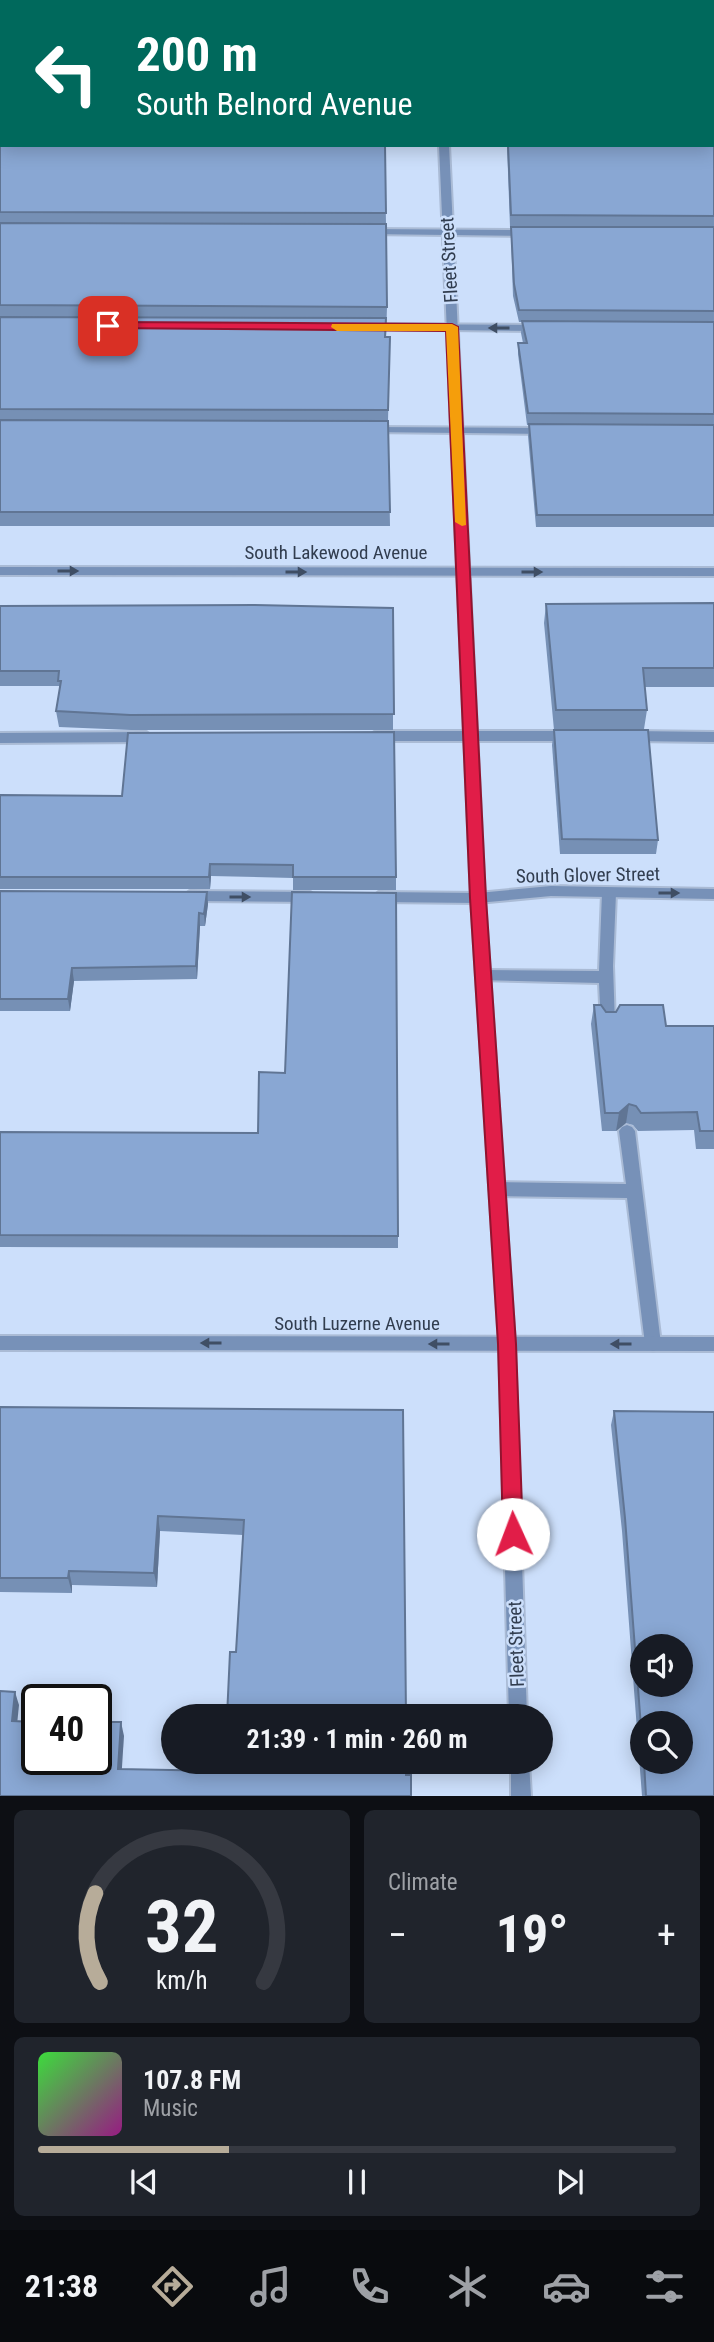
<!DOCTYPE html>
<meta charset="utf-8">
<style>
body{margin:0;font-family:"Roboto Condensed",sans-serif;background:#20242c;color:#f1f3f6;height:100vh;display:flex;flex-direction:column;font-size:26px;white-space:nowrap}
*{box-sizing:border-box;margin:0}
p{font-size:23px;color:#9ea1a6}
.icon{flex:none;width:38px;height:38px;fill:none;stroke:currentColor;stroke-width:2;stroke-linecap:round;stroke-linejoin:round}
.map{position:relative;height:1796px;overflow:hidden}
.side{display:flex;flex-direction:column;gap:14px;padding:14px;background:#0d0f14;flex:1}
.side>*{flex:none}
.hud{position:absolute;left:0px;top:0px;width:714px;height:147px;box-shadow:0 4px 18px #0003;background:#00695c;color:#fff;overflow:hidden}
.controls{position:absolute;left:630px;top:1634px;display:grid;gap:14px}
.controls a{display:grid;place-items:center;width:63px;height:63px;border-radius:50%;background:#171b24;box-shadow:0 4px 18px #0003;font-size:35px}
.speed{position:absolute;left:21px;top:1684px;display:flex;gap:14px;font-size:35px;font-weight:700;text-align:center}
.speed>*{display:grid;place-content:center;width:91px;height:91px;border-radius:50%;background:#171b24;box-shadow:0 4px 18px #0003;line-height:1}
.speed .limit{border:4px solid #111;border-radius:10px;background:#fff;color:#111}
.pin{position:absolute;display:grid;place-items:center;width:60px;height:60px;color:#fff;margin:-30px;border-radius:14px;box-shadow:0 4px 10px #0006}
.me{position:absolute;width:77px;margin:-38px;rotate:358deg;stroke-linejoin:round;filter:drop-shadow(0 0 5px #0008)}
.turn{display:flex;align-items:center;gap:24px;height:147px;padding:0 21px;font-size:32px}
.turn .icon{width:91px;height:91px;stroke-width:2.5}
.turn b{display:block;font-size:49px;line-height:60px}
.big{font-size:52px;font-weight:700;line-height:1.1}
.side .card{flex:1;display:flex;flex-direction:column;justify-content:center;gap:10px;min-width:0;padding:0 24px;border-radius:10px;background:#20242c}
.side .dial{align-items:center;gap:0}
.dial svg{height:182px;overflow:visible;fill:none;stroke:#363941;stroke-width:7;stroke-linecap:round;text-anchor:middle}
.dial text{fill:#f1f3f6;stroke:none}
.song{display:flex;align-items:center;gap:21px}
.cover{width:84px;height:84px;border-radius:10px;background:linear-gradient(135deg,hsl(120 70% 55%),hsl(310 70% 35%))}
.played{height:7px;border-radius:4px;background:linear-gradient(90deg,#b7ac99 30%,#363941 30%)}
.keys{display:flex;justify-content:space-around;direction:ltr}
.heat{display:flex;justify-content:space-between;align-items:center;font-size:38px;direction:ltr}
.side .tiles{flex:1;display:grid;gap:14px;grid-template-columns:1fr 1fr}
.card:last-child{grid-column:span 2}
.trip{position:absolute;left:161px;top:1704px;width:392px;height:70px;border-radius:35px;background:#171b24;box-shadow:0 4px 18px #0003;font-weight:700;line-height:70px;text-align:center}
.dock{display:flex;height:112px;justify-content:space-around;align-items:center;background:#090b0e;color:#9ea1a6}
.dock .icon{width:49px;height:49px}
.dock .selected{color:#b7ac99}
.dock b{font-size:32px;color:#f1f3f6}
.map>svg:first-child{display:block}
</style>
<div class="map">
<svg width="714" height="1796" viewBox="0 0 714 1796">
<rect width="100%" height="100%" fill="#ccdffb"/>
<g fill="none" stroke-linecap="round" stroke-linejoin="round">
<!-- service casing -->
<g stroke="#aabbd5" stroke-width="4">
<g id="service">
<path d="M 369,229 L 527,230 L 532,233 L 527,236 L 365,234 L 364,232 Z"/>
<path d="M 369,427 L 545,428 L 551,431 L 545,434 L 365,432 L 365,428 Z"/>
<path d="M 376,731 L 573,731 L 580,736 L 573,741 L 376,741 L 369,736 Z"/>
<path d="M 631,731 L 714,732 L 714,742 L 631,741 L 624,736 Z"/>
<path d="M 146,732 L 153,737 L 146,742 L 0,743 L 0,733 Z"/>
<path d="M 609,888 L 616,893 L 613,966 L 615,1024 L 613,1028 L 603,1028 L 601,1024 L 599,983 L 478,980 L 476,976 L 478,972 L 483,970 L 599,971 L 602,893 Z"/>
<path d="M 190,891 L 310,892 L 317,897 L 310,902 L 190,901 L 183,896 Z"/>
<path d="M 379,892 L 478,893 L 485,898 L 478,903 L 379,902 L 372,897 Z"/>
<path d="M 627,1125 L 632,1127 L 635,1131 L 661,1344 L 659,1349 L 653,1351 L 647,1349 L 645,1344 L 627,1198 L 497,1196 L 491,1194 L 489,1189 L 491,1184 L 497,1182 L 626,1184 L 619,1131 L 622,1127 Z"/>
</g>
</g>
<!-- minor casing -->
<g stroke="#aabbd5" stroke-width="4">
<g id="minor">
<rect x="0" y="129" width="2" height="6"/>
<path d="M 369,324 L 538,325 L 543,328 L 538,331 L 365,329 L 365,325 Z"/>
<path d="M 0,567 L 714,568 L 714,576 L 0,575 Z"/>
<path d="M 551,886 L 714,889 L 714,899 L 551,896 L 478,903 L 471,898 L 478,893 Z"/>
<path d="M 0,1336 L 714,1337 L 714,1351 L 0,1350 Z"/>
</g>
</g>
<!-- tertiary casing -->
<g stroke="#aabbd5" stroke-width="4">
<g id="tertiary">
<rect x="433" y="0" width="8" height="2"/>
<path d="M 439,145 L 449,145 L 485,898 L 515,1344 L 527,1717 L 509,1717 L 499,1344 L 471,898 Z"/>
<path d="M 511,1762 L 529,1762 L 531,1796 L 511,1796 Z"/>
</g>
</g>
<!-- service -->
<use href="#service" fill="#7791b8" fill-rule="evenodd"/>
<!-- minor -->
<use href="#minor" fill="#7791b8" fill-rule="evenodd"/>
<!-- tertiary -->
<use href="#tertiary" fill="#7791b8" fill-rule="evenodd"/>
</g>
<!-- wall -->
<g fill="#7690b5" fill-rule="evenodd">
<path d="M 0,0 L 2,2 L 2,127 L 0,127 Z"/>
<path d="M 491,0 L 714,0 L 714,527 L 536,527 L 528,436 L 529,425 L 527,425 L 518,354 L 518,343 L 523,343 L 521,333 L 522,322 L 519,322 L 513,296 L 511,238 L 511,227 L 510,227 L 507,145 L 712,145 L 712,2 L 491,2 Z"/>
<path d="M 0,136 L 385,145 L 387,307 L 386,337 L 390,337 L 388,421 L 390,526 L 0,526 Z"/>
<path d="M 714,603 L 714,687 L 645,687 L 647,710 L 644,729 L 554,730 L 544,623 L 546,604 Z"/>
<path d="M 0,606 L 393,608 L 393,730 L 131,730 L 59,727 L 56,711 L 59,692 L 59,686 L 0,686 Z"/>
<path d="M 554,730 L 658,840 L 656,854 L 560,854 L 552,745 Z"/>
<path d="M 0,795 L 396,877 L 396,890 L 293,890 L 293,878 L 211,876 L 210,889 L 0,889 Z"/>
<path d="M 0,891 L 207,892 L 208,904 L 205,926 L 200,926 L 197,979 L 74,981 L 70,1011 L 0,1011 Z"/>
<path d="M 594,1005 L 606,1012 L 666,1026 L 714,1026 L 714,1149 L 696,1149 L 694,1130 L 638,1131 L 633,1125 L 626,1123 L 616,1131 L 602,1131 L 591,1024 Z"/>
<path d="M 0,1132 L 398,1236 L 398,1248 L 0,1247 Z"/>
<path d="M 0,1407 L 403,1410 L 236,1652 L 243,1535 L 160,1531 L 157,1587 L 72,1585 L 72,1593 L 0,1592 Z"/>
<path d="M 614,1411 L 714,1796 L 642,1796 L 622,1531 L 611,1425 ZM 642,1724 L 681,1762 L 642,1762 Z"/>
</g>
<!-- shaded-wall -->
<g fill="#607594">
<path d="M 210,864 L 211,876 L 210,889 L 209,877 Z"/>
<path d="M 207,892 L 208,904 L 205,926 L 204,914 Z"/>
<path d="M 199,913 L 200,926 L 197,979 L 196,966 Z"/>
<path d="M 72,968 L 74,981 L 70,1011 L 68,999 Z"/>
<path d="M 629,1104 L 626,1123 L 616,1131 L 619,1113 Z"/>
<path d="M 158,1516 L 160,1531 L 157,1587 L 154,1573 Z"/>
<path d="M 69,1571 L 72,1585 L 72,1593 L 68,1578 Z"/>
<path d="M 15,1692 L 19,1705 L 16,1735 L 12,1721 Z"/>
<path d="M 121,1722 L 124,1736 L 121,1782 L 118,1769 Z"/>
</g>
<!-- building -->
<g fill="#89a7d3" stroke="#607594" stroke-width="2" fill-rule="evenodd">
<path d="M 0,0 L 383,0 L 383,2 L 2,2 L 2,114 L 0,114 Z"/>
<path d="M 493,0 L 714,0 L 714,25 L 712,25 L 712,2 L 494,2 Z"/>
<rect x="712" y="35" width="2" height="83"/>
<path d="M 712,128 L 714,128 L 714,216 L 511,215 L 508,145 L 712,145 Z"/>
<path d="M 2,135 L 2,145 L 385,145 L 386,213 L 0,212 L 0,136 Z"/>
<path d="M 0,223 L 386,224 L 387,307 L 0,305 Z"/>
<path d="M 511,227 L 714,227 L 714,311 L 519,310 L 514,284 Z"/>
<path d="M 0,317 L 386,318 L 385,337 L 390,337 L 388,410 L 0,409 Z"/>
<path d="M 522,321 L 714,322 L 714,414 L 528,413 L 518,343 L 527,343 Z"/>
<path d="M 0,420 L 388,421 L 390,512 L 0,512 Z"/>
<path d="M 529,424 L 714,425 L 714,515 L 537,515 Z"/>
<path d="M 714,603 L 714,668 L 643,668 L 647,710 L 556,710 L 546,604 Z"/>
<path d="M 255,605 L 393,608 L 394,714 L 130,715 L 56,711 L 61,681 L 58,681 L 59,671 L 0,671 L 0,606 Z"/>
<path d="M 554,730 L 648,730 L 658,840 L 562,839 Z"/>
<path d="M 394,732 L 396,877 L 293,877 L 293,865 L 210,864 L 209,877 L 0,877 L 0,795 L 122,796 L 128,733 Z"/>
<path d="M 0,891 L 207,892 L 204,914 L 199,913 L 196,966 L 72,968 L 68,999 L 0,999 Z"/>
<path d="M 292,892 L 396,893 L 398,1236 L 0,1235 L 0,1132 L 258,1133 L 259,1072 L 285,1073 Z"/>
<path d="M 594,1005 L 601,1005 L 606,1012 L 616,1012 L 620,1005 L 663,1005 L 666,1026 L 714,1026 L 714,1131 L 700,1131 L 697,1112 L 641,1113 L 636,1106 L 629,1104 L 619,1113 L 605,1113 Z"/>
<path d="M 0,1407 L 403,1410 L 406,1717 L 227,1717 L 230,1652 L 236,1652 L 244,1520 L 158,1516 L 154,1573 L 69,1571 L 68,1578 L 0,1578 Z"/>
<path d="M 614,1411 L 714,1412 L 714,1796 L 646,1796 L 644,1762 L 681,1762 L 681,1724 L 642,1724 L 642,1740 L 625,1518 ZM 642,1647 L 681,1647 L 681,1685 L 642,1685 Z"/>
<path d="M 0,1691 L 15,1692 L 12,1721 L 37,1722 L 37,1759 L 96,1759 L 96,1722 L 121,1722 L 118,1769 L 224,1771 L 225,1762 L 406,1762 L 406,1775 L 411,1775 L 411,1796 L 0,1796 Z"/>
</g>
<!-- one-way arrows -->
<defs><path id="oneway-solid" d="M-6-.8H1V-3.2L6.5 0L1 3.2V.8H-6Z" transform="scale(1.75)"/></defs>
<g fill="#3f4e64">
<use href="#oneway-solid" transform="translate(499 328) rotate(-180)"/>
<use href="#oneway-solid" transform="translate(68 571)"/>
<use href="#oneway-solid" transform="translate(296 572)"/>
<use href="#oneway-solid" transform="translate(532 572)"/>
<use href="#oneway-solid" transform="translate(669 893)"/>
<use href="#oneway-solid" transform="translate(240 897)"/>
<use href="#oneway-solid" transform="translate(211 1343) rotate(-180)"/>
<use href="#oneway-solid" transform="translate(439 1344) rotate(-180)"/>
<use href="#oneway-solid" transform="translate(621 1344) rotate(-180)"/>
</g>
<!-- route -->
<path fill="#e11d48" stroke="#92132f" stroke-width="2" d="M 108,322 L 452,324 L 458,327 L 486,898 L 516,1344 L 523,1534 L 520,1540 L 513,1543 L 506,1540 L 503,1534 L 498,1344 L 470,898 L 446,331 L 104,328 L 104,323 Z"/>
<!-- slow -->
<path fill="#f59e0b" d="M 332,324 L 452,324 L 458,327 L 466,525 L 462,526 L 455,522 L 446,331 L 337,331 L 331,327 Z"/>
<g text-anchor="middle" dominant-baseline="central" stroke-width="5" stroke-linejoin="round" paint-order="stroke">
<!-- street labels -->
<g font-size="19" fill="#313d4f" stroke="#ccdffb">
<text transform="translate(449 260) rotate(-93)">Fleet Street</text>
<text x="336" y="552">South Lakewood Avenue</text>
<text transform="translate(588 875) rotate(-1)">South Glover Street</text>
<text x="357" y="1323">South Luzerne Avenue</text>
<text transform="translate(516 1644) rotate(-92)">Fleet Street</text>
</g>
</g>
</svg>
<div class="controls">
<a><svg class="icon" aria-label="sound" viewBox="0 0 24 24"><path d="M4 9h4l5-4v14l-5-4H4zM17 9q2 3 0 6"/></svg></a>
<a><svg class="icon" aria-label="search" viewBox="0 0 24 24"><circle cx="10" cy="10" r="6"/><path d="M15 15l6 6"/></svg></a>
</div>
<div class="speed"><div class="limit">40</div></div>
<div class="pin" style="left:108px;top:326px;background:#d93025"><svg class="icon" aria-label="arrive" viewBox="0 0 24 24"><path d="M6 21V4h12l-3 4 3 4H6"/></svg></div>
<svg class="me" style="left:513px;top:1534px" viewBox="-20 -20 40 40"><circle r="19" fill="#fff"/><path d="M0-13L10 11 0 6-10 11z" fill="#e11d48"/></svg>
<div class="trip">21:39 · 1 min · 260 m</div>
<div class="hud">
<div class="turn"><svg class="icon" aria-label="left" viewBox="0 0 24 24"><path d="M17 20v-9H6M10 6l-5 5 5 5"/></svg><div><b>200 m</b>South Belnord Avenue</div></div>
</div>
</div>
<section class="side">
<div class="tiles">
<div class="card dial"><svg viewBox="0 0 100 80">
<path d="M14 69A42 42 0 1 1 86 69"/>
<path d="M14 69A42 42 0 0 1 12 30" stroke="#b7ac99"/>
<text x="50" y="56" font-size="32" font-weight="700">32</text>
<text x="50" y="72" font-size="11">km/h</text>
</svg></div>
<div class="card"><p>Climate</p>
<div class="heat"><a>−</a><b class="big">19°</b><a>+</a></div>
</div>
<div class="card">
<div class="song"><i class="cover"></i><div><b>107.8 FM</b><p>Music</p></div></div>
<div class="played"></div>
<div class="keys"><svg class="icon" aria-label="previous" viewBox="0 0 24 24"><path d="M18 5L8 12l10 7zM5 5v14"/></svg><svg class="icon" aria-label="pause" viewBox="0 0 24 24"><path d="M8 5v14M16 5v14"/></svg><svg class="icon" aria-label="next" viewBox="0 0 24 24"><path d="M6 5l10 7-10 7zM19 5v14"/></svg></div>
</div>
</div>
</section>
<nav class="dock">
<b>21:38</b>
<svg class="icon selected" aria-label="directions" viewBox="0 0 24 24"><path d="M12 3l9 9-9 9-9-9zM9 14v-3h6M13 9l2 2-2 2"/></svg>
<svg class="icon" aria-label="music" viewBox="0 0 24 24"><path d="M9 18V5l10-2v13"/><circle cx="6" cy="18" r="3"/><circle cx="16" cy="16" r="3"/></svg>
<svg class="icon" aria-label="phone" viewBox="0 0 24 24"><path d="M5 4h4l2 5-3 2q2 4 5 5l2-3 5 2v4C11 20 4 13 5 4z"/></svg>
<svg class="icon" aria-label="climate" viewBox="0 0 24 24"><path d="M12 3v18M4 7l16 10M4 17L20 7"/></svg>
<svg class="icon" aria-label="car" viewBox="0 0 24 24"><path d="M5 17H2v-5l4-1 3-4h7l3 4 3 1v5h-3M9 17h6M6 11h13"/><circle cx="7" cy="17" r="2"/><circle cx="17" cy="17" r="2"/></svg>
<svg class="icon" aria-label="filters" viewBox="0 0 24 24"><path d="M4 7h16M4 17h16"/><circle cx="9" cy="7" r="2"/><circle cx="15" cy="17" r="2"/></svg>
</nav>
